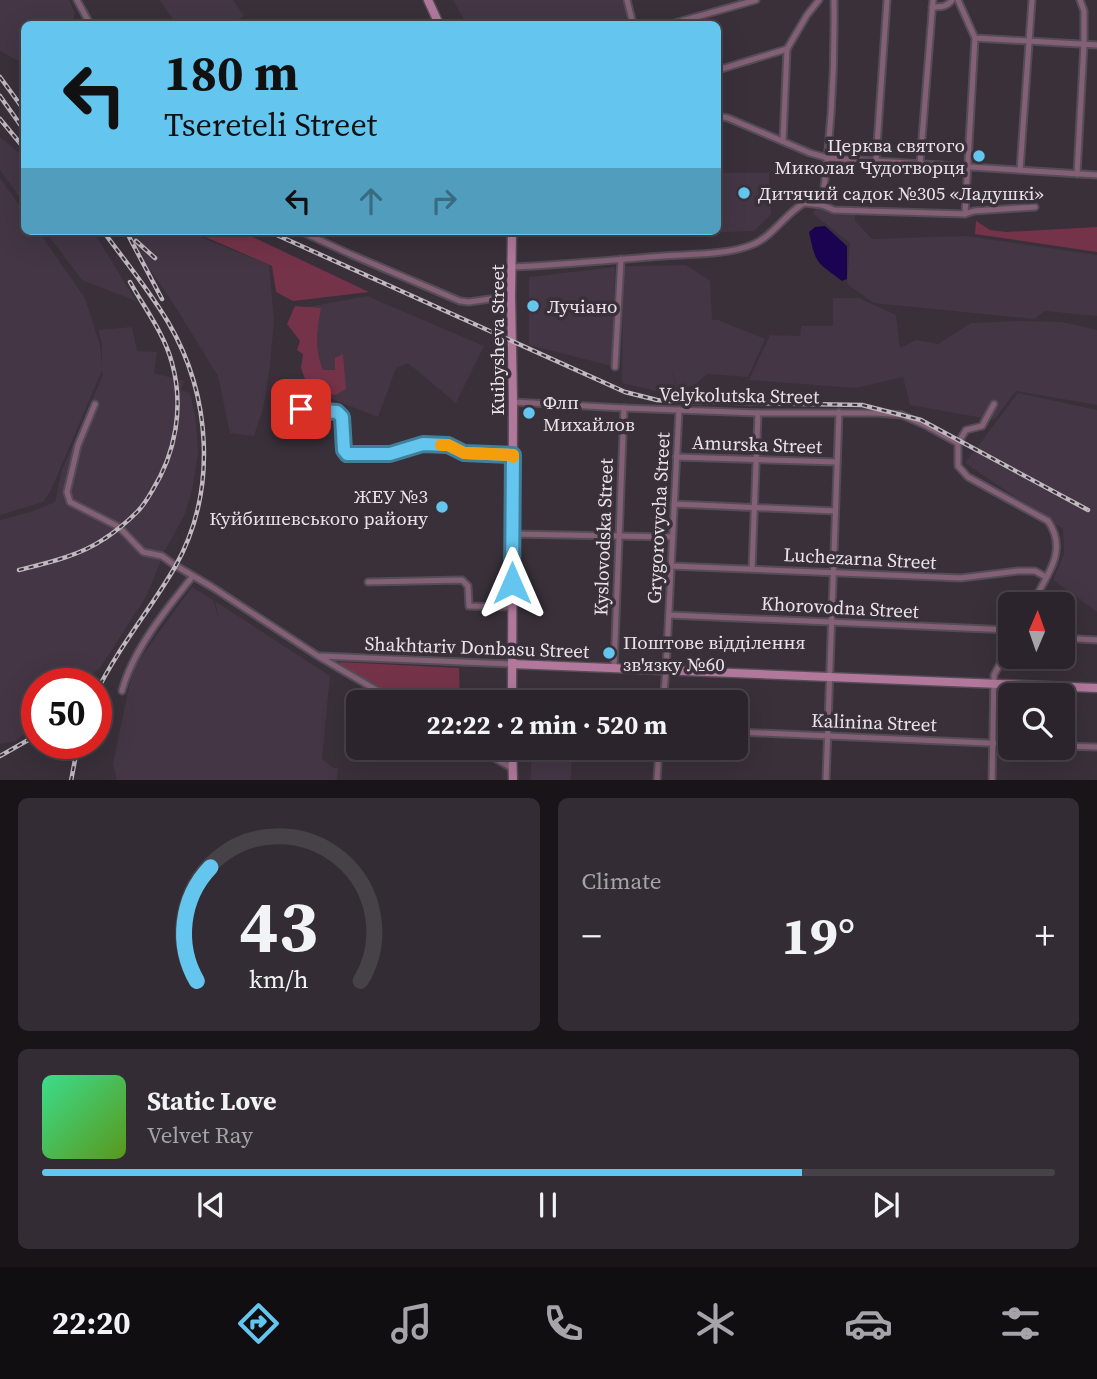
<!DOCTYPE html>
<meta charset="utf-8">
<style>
body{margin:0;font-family:"Source Serif 4",serif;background:#332c34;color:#f1f3f6;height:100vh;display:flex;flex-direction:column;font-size:26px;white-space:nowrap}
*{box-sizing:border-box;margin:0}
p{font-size:23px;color:#a6a4a9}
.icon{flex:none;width:38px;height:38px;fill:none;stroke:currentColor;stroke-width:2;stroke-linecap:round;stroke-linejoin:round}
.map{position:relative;height:780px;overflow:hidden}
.side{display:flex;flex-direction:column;gap:18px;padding:18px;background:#181418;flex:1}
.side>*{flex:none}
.guide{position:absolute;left:21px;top:21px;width:700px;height:214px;border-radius:10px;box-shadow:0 7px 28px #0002,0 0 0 2px #474148;background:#64c5ee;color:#111;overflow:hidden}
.needle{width:46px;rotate:2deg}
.tools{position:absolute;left:998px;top:592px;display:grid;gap:14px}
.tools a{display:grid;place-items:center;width:77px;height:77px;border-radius:10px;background:#2b242c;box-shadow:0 7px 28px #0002,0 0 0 2px #474148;font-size:35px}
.speed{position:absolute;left:21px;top:668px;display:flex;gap:14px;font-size:35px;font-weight:700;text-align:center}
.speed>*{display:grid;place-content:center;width:91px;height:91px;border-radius:50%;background:#2b242c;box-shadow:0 7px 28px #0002,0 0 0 2px #474148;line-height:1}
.speed .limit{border:10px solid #d22;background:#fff;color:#111}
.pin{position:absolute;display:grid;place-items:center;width:60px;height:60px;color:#fff;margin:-30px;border-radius:14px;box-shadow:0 4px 10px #0006}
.me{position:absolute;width:77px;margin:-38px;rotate:0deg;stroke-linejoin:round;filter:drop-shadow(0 0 5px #0008)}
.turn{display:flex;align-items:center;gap:24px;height:147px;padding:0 28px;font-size:32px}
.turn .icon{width:91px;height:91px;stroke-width:2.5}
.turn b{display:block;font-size:49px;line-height:60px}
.lanes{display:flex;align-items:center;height:66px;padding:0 28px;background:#0003;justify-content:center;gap:35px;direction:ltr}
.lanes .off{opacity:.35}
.big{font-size:52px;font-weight:700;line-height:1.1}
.side .widget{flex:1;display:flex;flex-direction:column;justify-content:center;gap:10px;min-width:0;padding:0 24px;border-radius:10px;background:#332c34}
.side .dial{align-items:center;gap:0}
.dial svg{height:182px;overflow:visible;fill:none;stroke:#474148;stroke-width:7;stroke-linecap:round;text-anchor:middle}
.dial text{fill:#f1f3f6;stroke:none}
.song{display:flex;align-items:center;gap:21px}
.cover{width:84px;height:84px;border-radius:10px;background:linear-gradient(135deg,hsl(150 70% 55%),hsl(90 70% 35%))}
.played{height:7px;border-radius:4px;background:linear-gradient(90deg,#64c5ee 75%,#474148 75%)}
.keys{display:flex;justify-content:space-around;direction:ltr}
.heat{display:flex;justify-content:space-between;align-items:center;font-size:38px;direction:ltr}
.side .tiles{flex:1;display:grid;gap:18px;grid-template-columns:1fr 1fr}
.widget:last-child{grid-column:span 2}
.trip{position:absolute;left:346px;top:690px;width:402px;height:70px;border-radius:10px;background:#2b242c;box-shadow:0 7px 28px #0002,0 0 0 2px #474148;font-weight:700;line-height:70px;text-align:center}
.tabs{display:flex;height:112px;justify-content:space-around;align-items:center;background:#110e12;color:#a6a4a9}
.tabs .icon{width:49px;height:49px}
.tabs .current{color:#64c5ee}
.tabs b{font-size:32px;color:#f1f3f6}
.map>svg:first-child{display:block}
</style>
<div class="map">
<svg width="1097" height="781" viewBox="0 0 1097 781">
<rect width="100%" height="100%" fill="#39303a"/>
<!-- built -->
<g fill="#443645">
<path d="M 0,0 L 69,0 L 75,13 L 72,24 L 24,24 L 24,64 L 0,51 Z"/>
<path d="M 160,0 L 233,0 L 244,16 L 231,24 L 176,24 Z"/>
<path d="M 453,0 L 622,0 L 628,15 L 628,24 L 466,24 Z"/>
<path d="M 0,137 L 24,157 L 24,203 L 0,170 Z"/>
<path d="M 718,173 L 769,173 L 771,214 L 754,231 L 702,233 L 702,231 L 718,231 Z"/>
<path d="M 0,178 L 24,212 L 24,231 L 38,231 L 85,298 L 100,345 L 102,366 L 102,343 L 98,330 L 132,327 L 137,351 L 157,352 L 154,373 L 184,381 L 181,390 L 190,393 L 196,420 L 198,454 L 192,491 L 184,516 L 164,552 L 147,595 L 100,668 L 81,684 L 37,684 L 37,723 L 16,741 L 0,744 L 0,520 L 33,511 L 55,502 L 62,470 L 103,375 L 102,370 L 51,490 L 43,502 L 0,515 Z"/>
<path d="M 818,207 L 855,210 L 855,221 L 872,239 L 966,236 L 1097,255 L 1097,316 L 1045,311 L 1034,319 L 874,303 L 847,284 L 850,243 L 812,213 Z"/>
<path d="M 45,231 L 93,231 L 136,301 L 82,280 Z"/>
<path d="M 123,231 L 186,231 L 269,265 L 274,320 L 270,366 L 264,405 L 254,436 L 230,433 L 218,376 L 171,300 Z"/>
<path d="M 686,265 L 710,281 L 712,320 L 718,320 L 765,339 L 748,377 L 707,374 L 696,384 L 678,391 L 670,366 L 677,390 L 664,393 L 622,383 L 623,266 Z"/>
<path d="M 615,267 L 612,366 L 529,345 L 529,277 Z"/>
<path d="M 367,296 L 484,346 L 456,403 L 408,363 L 396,368 L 378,417 L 319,394 L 292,310 Z"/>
<path d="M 833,298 L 859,298 L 896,315 L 900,348 L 916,340 L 938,344 L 971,323 L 1020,321 L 1062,322 L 1097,330 L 1097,405 L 1016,391 L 994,420 L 910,405 L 903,377 L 856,388 L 749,380 L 770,335 L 800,336 L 801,326 L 833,326 Z"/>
<path d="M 1018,393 L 1097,410 L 1097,612 L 1053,580 L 1064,554 L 1063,529 L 965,463 Z"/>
<path d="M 192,587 L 213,600 L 219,620 L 215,601 L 330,676 L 322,759 L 334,768 L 338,768 L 337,780 L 117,780 L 113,764 L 133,668 Z"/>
<rect x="531" y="747" width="40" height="33"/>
</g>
<!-- green -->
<g fill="#743349">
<path d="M 976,221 L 990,230 L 1006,232 L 1097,227 L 1097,252 L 975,234 Z"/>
<path d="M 192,231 L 240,231 L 369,292 L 293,301 L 276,292 L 272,266 Z"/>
<path d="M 295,306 L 321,308 C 317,330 314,349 323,370 L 335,370 L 335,358 L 343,354 L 346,389 L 336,395 L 309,390 L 301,368 L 303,354 L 297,350 L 300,341 L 287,324 Z"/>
<path d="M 340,662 L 459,668 L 460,702 L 404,702 L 341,666 Z"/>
</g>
<!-- water -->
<path fill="#1c0351" d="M 825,226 L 847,246 L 847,279 L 842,281 C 816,261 816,265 809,232 L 815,227 Z"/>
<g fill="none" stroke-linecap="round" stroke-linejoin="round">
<!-- street casing -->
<g stroke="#554d56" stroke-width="9">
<g id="street">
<path d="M 77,0 L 90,24"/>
<path d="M 627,0 L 633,24"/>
<path d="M 958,0 L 975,38 L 1097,45"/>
<path d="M 932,7 C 941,7 947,7 952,0"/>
<path d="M 671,24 L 756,0"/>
<path d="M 718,70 L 787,49 L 807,15 L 819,0"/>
<path d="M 718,116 L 728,118 L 810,153 L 828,158 L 1097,175"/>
<path d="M 783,141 L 787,49"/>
<path d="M 876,160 L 887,0"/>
<path d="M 920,164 L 933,0"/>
<path d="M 1020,170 L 1032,0"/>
<path d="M 1077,174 L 1084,44 L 1084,11 L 1080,0"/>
<path d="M 822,205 C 831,137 835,69 834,0"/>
<path d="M 965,214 L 975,38"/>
<path d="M 300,231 L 350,254 L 460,301 L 469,302 L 511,296"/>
<path d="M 512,267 C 562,265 612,260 663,256 C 690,254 729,255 754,244 C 774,235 785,214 804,203 L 822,205 L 834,210 L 965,214 L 974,211 L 1035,207"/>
<path d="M 615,367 L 621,259"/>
<path d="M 513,402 L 624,408 L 758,413 L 878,413 L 902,415 L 927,426 L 958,443"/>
<path d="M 95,404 L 78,445 L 67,492 L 70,502 L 119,527 L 143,552 L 162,556 L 173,564 L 212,587 L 318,656 L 397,702"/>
<path d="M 994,404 L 982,426 L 966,430 L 958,443 L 958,466 L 968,477 L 1048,521 C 1069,551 1046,576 1032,604"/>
<path d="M 301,409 L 337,412 L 342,417 L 344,450 L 347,454 L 390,454 L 423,444 L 448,445 L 464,453 L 513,455"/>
<path d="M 676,457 L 837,462"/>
<path d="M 674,504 L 835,511"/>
<path d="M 512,534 L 672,537"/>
<path d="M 671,566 L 961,578 L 1018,571 L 1035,571 L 1046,577"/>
<path d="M 752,569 L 758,413"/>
<path d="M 368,582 L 462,580 L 468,586 L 469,606 L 512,607"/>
<path d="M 669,615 L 1010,630"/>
<path d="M 1062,638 L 1097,640"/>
<path d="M 321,656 L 512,664"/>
<path d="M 614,668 L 624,408"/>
<path d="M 122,691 C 132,651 167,608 193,576"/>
<path d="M 663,702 L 666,670 L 679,410"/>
<path d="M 737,732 L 1010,744"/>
<path d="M 1062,746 L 1097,747"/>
<path d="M 476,747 L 513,769"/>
<path d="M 657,781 L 659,747"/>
<path d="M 826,781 L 839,412"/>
<path d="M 992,781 L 994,675 L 1010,645"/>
</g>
</g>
<!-- secondary casing -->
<g stroke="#554d56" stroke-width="11">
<g id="secondary">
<path d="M 428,0 L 439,24"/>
<path d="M 512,664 L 1097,688"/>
<path d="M 512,702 L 513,402 L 511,296 L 512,231"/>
<path d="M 512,747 L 513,781"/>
</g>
</g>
<!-- street -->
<use href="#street" stroke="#846076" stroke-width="5"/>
<!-- secondary -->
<use href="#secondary" stroke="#b1789b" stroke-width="8"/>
<!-- rail casing -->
<g stroke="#c0b9c0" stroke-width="4.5">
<g id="rail">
<path d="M 0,77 L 24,110"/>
<path d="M 0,96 L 24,130"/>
<path d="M 0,119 L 24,148"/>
<path d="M 126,231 L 162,299"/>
<path d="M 268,231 L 625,392 L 657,400 L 683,402 L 862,405 L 921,420 L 1088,510"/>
<path d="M 136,241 L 155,258"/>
<path d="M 19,570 C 47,563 79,556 104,539 C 115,532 127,522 137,512 C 143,506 148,498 152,491 C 176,453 184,406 172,363 C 164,333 145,309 130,282"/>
<path d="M 96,693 C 118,648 150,610 175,567 C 218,491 211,395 168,322 C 149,290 125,261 103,231"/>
<path d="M 0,756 L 37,735"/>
<path d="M 71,781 L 78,744"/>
</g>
</g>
<!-- rail -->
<use href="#rail" stroke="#39303a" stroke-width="2" stroke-dasharray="5" stroke-linecap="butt"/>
</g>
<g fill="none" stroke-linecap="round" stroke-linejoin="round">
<!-- route casing -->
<g stroke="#41809b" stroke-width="18">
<path id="route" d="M 301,409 L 337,412 L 342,417 L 344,450 L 347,454 L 390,454 L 423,444 L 448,445 L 464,453 L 513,455 L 512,583"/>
</g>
<!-- route -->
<use href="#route" stroke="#64c5ee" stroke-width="12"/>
<!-- slow -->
<path stroke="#f59e0b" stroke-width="12" d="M 441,445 L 448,445 L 464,453 L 513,455 L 513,457"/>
</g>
<!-- markers -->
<g fill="#64c5ee" stroke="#39303a" stroke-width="2.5">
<circle cx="979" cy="156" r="7"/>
<circle cx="744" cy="193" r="7"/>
<circle cx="533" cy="306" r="7"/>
<circle cx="529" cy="413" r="7"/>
<circle cx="442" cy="507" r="7"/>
<circle cx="609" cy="653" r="7"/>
</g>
<g text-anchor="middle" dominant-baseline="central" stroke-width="7" stroke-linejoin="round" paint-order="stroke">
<!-- poi labels -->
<g font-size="19" fill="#eae4ea" stroke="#39303a" text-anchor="start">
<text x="965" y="145" text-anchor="end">Церква святого<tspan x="965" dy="22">Миколая Чудотворця</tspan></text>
<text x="758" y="193">Дитячий садок №305 «Ладушкі»</text>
<text x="547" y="306">Лучіано</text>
<text x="543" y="402">Флп<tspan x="543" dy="22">Михайлов</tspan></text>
<text x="428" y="496" text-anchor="end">ЖЕУ №3<tspan x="428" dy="22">Куйбишевського району</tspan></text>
<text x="623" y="642">Поштове відділення<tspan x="623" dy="22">зв'язку №60</tspan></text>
</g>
<!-- street labels -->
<g font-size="19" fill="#eae4ea" stroke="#39303a">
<text transform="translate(497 340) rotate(-90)">Kuibysheva Street</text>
<text transform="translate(739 395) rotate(1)">Velykolutska Street</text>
<text transform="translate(757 444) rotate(2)">Amurska Street</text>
<text transform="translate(658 518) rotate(-87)">Grygorovycha Street</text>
<text transform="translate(603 537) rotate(-88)">Kyslovodska Street</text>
<text transform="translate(860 558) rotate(3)">Luchezarna Street</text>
<text transform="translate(840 607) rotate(3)">Khorovodna Street</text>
<text transform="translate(477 647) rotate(2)">Shakhtariv Donbasu Street</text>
<text transform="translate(874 722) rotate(2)">Kalinina Street</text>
</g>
</g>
</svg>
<div class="tools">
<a><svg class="needle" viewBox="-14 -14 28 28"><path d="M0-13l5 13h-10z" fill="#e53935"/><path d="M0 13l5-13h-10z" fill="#a6a4a9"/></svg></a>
<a><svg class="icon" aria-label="search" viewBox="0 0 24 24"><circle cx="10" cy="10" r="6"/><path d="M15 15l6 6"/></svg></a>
</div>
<div class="speed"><div class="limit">50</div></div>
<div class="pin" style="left:301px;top:409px;background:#d93025"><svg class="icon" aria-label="arrive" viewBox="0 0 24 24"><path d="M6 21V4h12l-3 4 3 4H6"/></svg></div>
<svg class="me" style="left:512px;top:583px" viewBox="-20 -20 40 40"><path d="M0-17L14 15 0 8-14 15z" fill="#64c5ee" stroke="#fff" stroke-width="4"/></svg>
<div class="trip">22:22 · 2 min · 520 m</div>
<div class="guide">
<div class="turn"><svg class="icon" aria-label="left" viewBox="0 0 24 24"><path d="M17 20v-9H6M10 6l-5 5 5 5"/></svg><div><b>180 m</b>Tsereteli Street</div></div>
<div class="lanes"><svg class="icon" aria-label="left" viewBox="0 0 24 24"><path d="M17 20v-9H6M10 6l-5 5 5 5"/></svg><svg class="icon off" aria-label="ahead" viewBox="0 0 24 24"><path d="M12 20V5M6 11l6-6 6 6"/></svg><svg class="icon off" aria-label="right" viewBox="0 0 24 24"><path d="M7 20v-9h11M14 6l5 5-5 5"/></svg></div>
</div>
</div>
<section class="side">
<div class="tiles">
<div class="widget dial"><svg viewBox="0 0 100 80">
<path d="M14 69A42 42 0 1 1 86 69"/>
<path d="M14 69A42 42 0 0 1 20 19" stroke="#64c5ee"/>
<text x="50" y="56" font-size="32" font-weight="700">43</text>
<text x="50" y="72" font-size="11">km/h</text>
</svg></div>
<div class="widget"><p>Climate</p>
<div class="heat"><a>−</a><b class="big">19°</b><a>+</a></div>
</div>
<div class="widget">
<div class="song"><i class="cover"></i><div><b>Static Love</b><p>Velvet Ray</p></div></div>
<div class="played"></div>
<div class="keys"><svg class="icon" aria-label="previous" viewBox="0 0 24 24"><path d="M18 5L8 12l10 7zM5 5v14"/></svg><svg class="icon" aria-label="pause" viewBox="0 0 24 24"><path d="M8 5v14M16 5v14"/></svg><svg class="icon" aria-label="next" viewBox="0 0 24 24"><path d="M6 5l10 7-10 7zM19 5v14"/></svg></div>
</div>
</div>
</section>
<nav class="tabs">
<b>22:20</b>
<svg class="icon current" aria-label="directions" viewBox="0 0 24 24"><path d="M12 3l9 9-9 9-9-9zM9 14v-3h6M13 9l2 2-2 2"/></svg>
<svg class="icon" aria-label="music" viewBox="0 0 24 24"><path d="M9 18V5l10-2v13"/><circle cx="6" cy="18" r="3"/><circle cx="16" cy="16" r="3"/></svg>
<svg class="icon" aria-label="phone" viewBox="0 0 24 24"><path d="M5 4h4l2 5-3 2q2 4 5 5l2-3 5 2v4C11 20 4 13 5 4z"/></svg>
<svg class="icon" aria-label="climate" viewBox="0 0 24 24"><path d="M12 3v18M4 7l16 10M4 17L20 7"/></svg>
<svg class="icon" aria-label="car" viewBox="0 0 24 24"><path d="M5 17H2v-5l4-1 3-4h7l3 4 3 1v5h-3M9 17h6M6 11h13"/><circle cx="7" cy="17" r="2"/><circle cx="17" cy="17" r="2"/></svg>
<svg class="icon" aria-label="filters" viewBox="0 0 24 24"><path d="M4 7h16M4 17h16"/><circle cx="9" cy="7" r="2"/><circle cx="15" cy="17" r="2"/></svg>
</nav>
